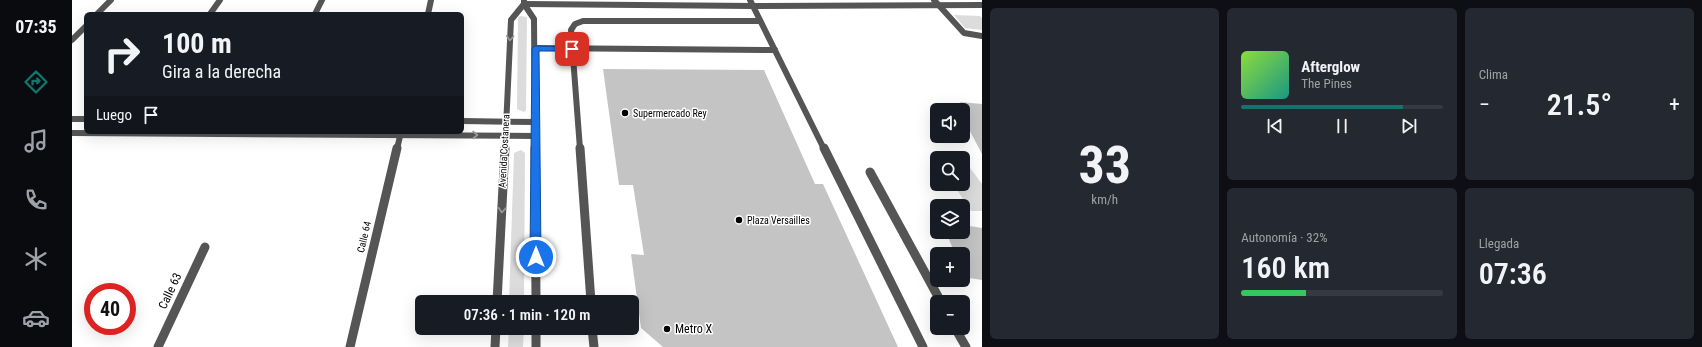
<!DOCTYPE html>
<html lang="es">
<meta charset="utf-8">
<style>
body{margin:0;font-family:"Roboto Condensed",sans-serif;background:#242831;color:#f1f3f6;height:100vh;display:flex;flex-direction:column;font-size:15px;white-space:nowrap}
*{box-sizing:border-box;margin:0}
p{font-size:13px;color:#9ea1a6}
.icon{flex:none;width:22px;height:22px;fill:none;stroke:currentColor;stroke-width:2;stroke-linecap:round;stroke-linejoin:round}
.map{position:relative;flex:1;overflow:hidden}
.details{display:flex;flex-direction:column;gap:8px;padding:8px;background:#0d0f14;width:720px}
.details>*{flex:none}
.top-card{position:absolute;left:12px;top:12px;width:380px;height:122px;border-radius:6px;box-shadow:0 4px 16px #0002;background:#171b24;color:#f1f3f6;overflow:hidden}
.buttons{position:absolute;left:858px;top:103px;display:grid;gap:8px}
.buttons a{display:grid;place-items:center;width:40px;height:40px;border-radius:6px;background:#171b24;box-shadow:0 4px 16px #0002;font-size:20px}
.speed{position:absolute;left:12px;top:283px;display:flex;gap:8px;font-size:20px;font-weight:700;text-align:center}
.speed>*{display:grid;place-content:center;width:52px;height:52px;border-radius:50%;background:#171b24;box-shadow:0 4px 16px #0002;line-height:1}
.speed .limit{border:6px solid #d22;background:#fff;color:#111}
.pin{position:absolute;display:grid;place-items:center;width:34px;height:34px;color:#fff;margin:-17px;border-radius:8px;box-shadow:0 2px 6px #0006}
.me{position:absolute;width:44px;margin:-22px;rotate:0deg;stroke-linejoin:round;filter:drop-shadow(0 0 3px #0008)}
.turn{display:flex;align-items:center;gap:14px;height:84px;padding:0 12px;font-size:18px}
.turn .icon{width:52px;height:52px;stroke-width:2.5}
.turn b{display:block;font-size:28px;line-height:34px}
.then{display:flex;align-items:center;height:38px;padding:0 12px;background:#0003;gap:8px;font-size:15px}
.big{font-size:30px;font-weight:600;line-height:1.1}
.details .card{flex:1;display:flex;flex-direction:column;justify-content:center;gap:6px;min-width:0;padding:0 14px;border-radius:6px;background:#242831}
.details .dial{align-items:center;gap:0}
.dial b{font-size:52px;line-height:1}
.song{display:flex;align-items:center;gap:12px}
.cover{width:48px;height:48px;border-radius:6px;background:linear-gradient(135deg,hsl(90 70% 55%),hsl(170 70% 35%))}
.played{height:4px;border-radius:2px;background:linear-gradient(90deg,#0f766e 80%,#363941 80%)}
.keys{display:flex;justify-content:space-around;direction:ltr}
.heat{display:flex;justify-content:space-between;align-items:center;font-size:22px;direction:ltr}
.charge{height:6px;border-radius:3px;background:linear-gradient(90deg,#34c759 32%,#363941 0)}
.details .tiles{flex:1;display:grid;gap:8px;grid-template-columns:repeat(3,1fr)}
.card:first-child{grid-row:span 2}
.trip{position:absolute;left:343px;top:295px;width:224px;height:40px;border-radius:6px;background:#171b24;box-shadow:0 4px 16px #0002;font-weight:600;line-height:40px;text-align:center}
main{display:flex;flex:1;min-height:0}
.menu{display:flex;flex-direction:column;width:72px;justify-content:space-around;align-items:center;background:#090b0e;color:#9ea1a6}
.menu .icon{width:28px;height:28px}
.menu .active{color:#0f766e}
.menu b{font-size:18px;color:#f1f3f6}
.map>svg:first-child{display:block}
</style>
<main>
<nav class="menu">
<b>07:35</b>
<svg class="icon active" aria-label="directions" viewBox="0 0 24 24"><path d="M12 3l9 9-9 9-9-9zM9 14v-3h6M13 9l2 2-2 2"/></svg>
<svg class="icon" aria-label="music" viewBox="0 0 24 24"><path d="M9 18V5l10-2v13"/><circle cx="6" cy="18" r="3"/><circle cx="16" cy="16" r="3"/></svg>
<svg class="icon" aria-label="phone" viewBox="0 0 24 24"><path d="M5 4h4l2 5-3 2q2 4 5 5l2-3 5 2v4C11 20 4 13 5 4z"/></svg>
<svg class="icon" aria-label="climate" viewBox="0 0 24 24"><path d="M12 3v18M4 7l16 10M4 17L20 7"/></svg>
<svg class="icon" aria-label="car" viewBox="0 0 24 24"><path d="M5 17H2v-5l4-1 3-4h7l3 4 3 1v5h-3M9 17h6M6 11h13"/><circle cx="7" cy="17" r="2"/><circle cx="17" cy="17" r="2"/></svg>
</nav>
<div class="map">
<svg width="910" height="347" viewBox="0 0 910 347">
<rect width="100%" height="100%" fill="#fff"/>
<!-- green -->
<g fill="#dcdcdc">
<path d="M 882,15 L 908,16 L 910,18 L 910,30 L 893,28 Z"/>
<path d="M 448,16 L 455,17 L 454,110 L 452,112 L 445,109 L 446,18 Z"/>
<path d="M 449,150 L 453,153 L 452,302 L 437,302 L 442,153 Z"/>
<path d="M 891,161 L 893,161 L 910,184 L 910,211 L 899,211 L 881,184 L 891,184 Z"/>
<path d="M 437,328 L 452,328 L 451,347 L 436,347 Z"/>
</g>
<!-- building -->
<g fill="#c4c4c4">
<path d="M 531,69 L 692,70 L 743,184 L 751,184 L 826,347 L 591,347 L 569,328 L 559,254 L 572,255 L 561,185 L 547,185 Z"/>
<path d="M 888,102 L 910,104 L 910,154 L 891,118 L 891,110 L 886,110 L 885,108 L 891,108 Z"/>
<path d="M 891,225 L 910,228 L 910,280 L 891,277 L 891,251 L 881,249 L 874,232 L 891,232 Z"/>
</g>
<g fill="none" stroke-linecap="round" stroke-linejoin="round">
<!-- service-far1 -->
<g stroke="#555" stroke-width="6">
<path d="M 678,0 L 752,149"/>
<path d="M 862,0 L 892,33 L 910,36"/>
<path d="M 463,48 L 703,50"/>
<path d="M 508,149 L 499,30 L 503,24 L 511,21 L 688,21"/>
</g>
<!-- service -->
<g stroke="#555" stroke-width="9">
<path d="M 508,148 L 519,302"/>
<path d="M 752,148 L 851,347"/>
<path d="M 798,172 L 869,302"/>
<path d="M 520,328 L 522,347"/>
<path d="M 883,328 L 894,347"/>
</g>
<!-- minor-far1 -->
<g stroke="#555" stroke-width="6">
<path d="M 452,4 L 681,6 L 910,5"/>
<path d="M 25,14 L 39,0"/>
<path d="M 138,14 L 148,0"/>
<path d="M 243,14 L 250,0"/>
<path d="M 356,14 L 359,0"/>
<path d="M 0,40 L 14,26"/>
<path d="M 325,149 L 329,132"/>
</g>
<!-- minor -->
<g stroke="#555" stroke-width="9">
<path d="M 86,347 L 133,247"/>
<path d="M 278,347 L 325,148"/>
</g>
<!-- tertiary-far1 -->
<g stroke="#555" stroke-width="6">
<path d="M 452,0 L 452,4 L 462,19 L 463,149"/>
<path d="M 0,119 L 14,119"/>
<path d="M 390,121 L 463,122"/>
<path d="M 0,133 L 463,136"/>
<path d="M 433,149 L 439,20 L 452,4"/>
</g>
<!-- tertiary -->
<g stroke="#555" stroke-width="9">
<path d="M 463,148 L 464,302"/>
<path d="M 425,302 L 433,148"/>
<path d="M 464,328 L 464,347"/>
<path d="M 423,347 L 424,328"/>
</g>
</g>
<!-- one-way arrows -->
<defs><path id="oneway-chevron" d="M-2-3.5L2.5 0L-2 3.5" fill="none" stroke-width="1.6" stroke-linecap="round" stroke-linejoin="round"/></defs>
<g stroke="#999">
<use href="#oneway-chevron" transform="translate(438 38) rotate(93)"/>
<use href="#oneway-chevron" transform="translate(403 135)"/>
<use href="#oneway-chevron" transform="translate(430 210) rotate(93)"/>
</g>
<!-- route -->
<path fill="#1a73e8" stroke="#114b97" d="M 463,46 L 500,47 L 504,49 L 500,51 L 467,51 L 469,257 L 467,260 L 464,261 L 460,260 L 458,257 L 460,48 Z"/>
<!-- markers -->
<g fill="#000" stroke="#fff" stroke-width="1.5">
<circle cx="553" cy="113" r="4"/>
<circle cx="667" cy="220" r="4"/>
<circle cx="595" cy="329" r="4"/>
</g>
<g text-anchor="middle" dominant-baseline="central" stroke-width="3" stroke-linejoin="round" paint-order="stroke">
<!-- poi labels -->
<g font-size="10" fill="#000" stroke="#fff" text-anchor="start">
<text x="561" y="113">Supermercado Rey</text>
<text x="675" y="220">Plaza Versailles</text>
</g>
<!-- street labels -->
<g font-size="10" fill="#000" stroke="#fff">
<text transform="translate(432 151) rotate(-87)">Avenida Costanera</text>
<text transform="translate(292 237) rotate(-77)">Calle 64</text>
</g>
<!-- near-street labels -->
<g font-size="12" fill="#000" stroke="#fff">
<text transform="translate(98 291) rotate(-65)">Calle 63</text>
</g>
<!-- near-poi labels -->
<g font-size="12" fill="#000" stroke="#fff" text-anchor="start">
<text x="603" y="329">Metro X</text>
</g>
</g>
</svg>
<div class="buttons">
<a><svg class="icon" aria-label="sound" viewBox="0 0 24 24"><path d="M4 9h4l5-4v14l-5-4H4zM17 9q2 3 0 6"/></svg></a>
<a><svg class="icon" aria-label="search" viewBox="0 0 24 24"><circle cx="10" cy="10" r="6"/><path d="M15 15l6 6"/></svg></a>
<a><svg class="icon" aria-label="layers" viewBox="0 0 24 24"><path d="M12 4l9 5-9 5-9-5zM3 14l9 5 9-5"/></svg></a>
<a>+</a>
<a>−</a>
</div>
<div class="speed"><div class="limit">40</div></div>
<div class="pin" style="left:500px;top:49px;background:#d93025"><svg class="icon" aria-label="arrive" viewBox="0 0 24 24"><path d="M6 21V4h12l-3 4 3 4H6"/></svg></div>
<svg class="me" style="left:464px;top:257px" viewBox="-20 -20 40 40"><circle r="17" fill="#1a73e8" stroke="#fff" stroke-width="3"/><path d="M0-11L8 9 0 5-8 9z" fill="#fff"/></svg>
<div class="trip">07:36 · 1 min · 120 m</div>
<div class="top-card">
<div class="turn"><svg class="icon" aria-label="right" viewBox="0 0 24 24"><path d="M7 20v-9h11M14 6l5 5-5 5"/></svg><div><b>100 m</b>Gira a la derecha</div></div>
<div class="then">Luego<svg class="icon" aria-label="arrive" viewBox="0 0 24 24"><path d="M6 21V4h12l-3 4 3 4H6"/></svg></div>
</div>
</div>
<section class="details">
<div class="tiles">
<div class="card dial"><b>33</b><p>km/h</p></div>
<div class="card">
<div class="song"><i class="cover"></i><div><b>Afterglow</b><p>The Pines</p></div></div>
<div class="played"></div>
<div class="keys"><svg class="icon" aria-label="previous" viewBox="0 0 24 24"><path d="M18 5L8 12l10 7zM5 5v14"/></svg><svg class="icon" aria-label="pause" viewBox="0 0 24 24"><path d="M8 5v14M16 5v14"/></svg><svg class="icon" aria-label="next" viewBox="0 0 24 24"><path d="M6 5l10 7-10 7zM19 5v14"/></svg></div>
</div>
<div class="card"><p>Clima</p>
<div class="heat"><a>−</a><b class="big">21.5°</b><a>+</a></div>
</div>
<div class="card"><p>Autonomía · 32%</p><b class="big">160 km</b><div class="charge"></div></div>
<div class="card"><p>Llegada</p><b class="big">07:36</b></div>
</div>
</section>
</main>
